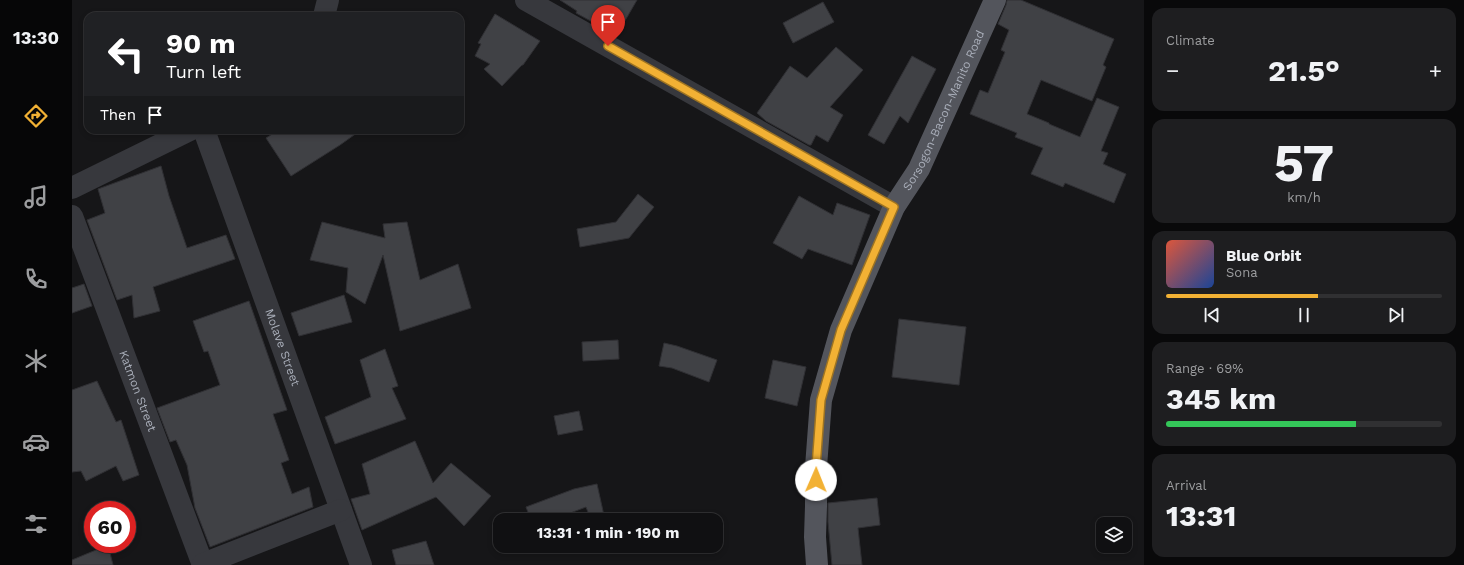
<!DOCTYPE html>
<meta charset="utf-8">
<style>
body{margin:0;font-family:"Work Sans",sans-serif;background:#1e1e20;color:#f1f3f6;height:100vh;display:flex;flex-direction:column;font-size:15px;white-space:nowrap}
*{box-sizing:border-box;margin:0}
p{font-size:13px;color:#9c9d9f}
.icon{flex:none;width:22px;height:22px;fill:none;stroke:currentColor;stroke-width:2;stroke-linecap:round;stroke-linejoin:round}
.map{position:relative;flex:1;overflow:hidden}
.sheet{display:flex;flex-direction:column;gap:8px;padding:8px;background:#09090a;width:320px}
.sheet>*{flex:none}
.top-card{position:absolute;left:12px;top:12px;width:380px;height:122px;border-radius:12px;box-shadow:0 2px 6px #0003,0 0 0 1px #303032;background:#202124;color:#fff;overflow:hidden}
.tools{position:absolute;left:1024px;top:517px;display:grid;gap:8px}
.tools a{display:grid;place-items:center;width:36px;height:36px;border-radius:8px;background:#101012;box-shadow:0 2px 6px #0003,0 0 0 1px #303032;font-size:20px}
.speed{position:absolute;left:12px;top:501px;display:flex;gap:8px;font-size:20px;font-weight:700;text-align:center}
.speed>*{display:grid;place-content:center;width:52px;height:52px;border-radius:50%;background:#101012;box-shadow:0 2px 6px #0003,0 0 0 1px #303032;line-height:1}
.speed .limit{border:6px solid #d22;background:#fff;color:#111}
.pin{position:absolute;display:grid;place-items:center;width:34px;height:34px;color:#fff;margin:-41px -17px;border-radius:50% 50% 50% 0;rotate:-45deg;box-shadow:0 0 4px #0007}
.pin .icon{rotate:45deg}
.me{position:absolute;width:44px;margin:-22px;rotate:1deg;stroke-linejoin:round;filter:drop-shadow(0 0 3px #0008)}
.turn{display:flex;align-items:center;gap:14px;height:84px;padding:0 16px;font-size:18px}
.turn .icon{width:52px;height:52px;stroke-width:2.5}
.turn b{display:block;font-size:28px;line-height:34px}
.then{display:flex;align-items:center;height:38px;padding:0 16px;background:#0003;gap:8px;font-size:15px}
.big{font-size:30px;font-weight:700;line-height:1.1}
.sheet .tile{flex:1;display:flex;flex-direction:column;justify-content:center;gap:6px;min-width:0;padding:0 14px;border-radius:12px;background:#1e1e20}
.sheet .dial{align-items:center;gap:0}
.dial b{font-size:52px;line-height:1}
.song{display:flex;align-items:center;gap:12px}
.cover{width:48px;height:48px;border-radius:6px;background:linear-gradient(135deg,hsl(10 70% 55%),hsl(220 70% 35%))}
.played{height:4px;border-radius:2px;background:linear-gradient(90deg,#f2b134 55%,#303032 55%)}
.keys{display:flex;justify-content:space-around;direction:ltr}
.heat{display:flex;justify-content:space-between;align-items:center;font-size:22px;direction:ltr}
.charge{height:6px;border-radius:3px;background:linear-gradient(90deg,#34c759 69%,#303032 0)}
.trip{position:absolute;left:421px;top:513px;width:230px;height:40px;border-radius:12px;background:#101012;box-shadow:0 2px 6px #0003,0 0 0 1px #303032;font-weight:700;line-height:40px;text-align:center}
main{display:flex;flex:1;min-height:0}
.tabs{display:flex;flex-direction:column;width:72px;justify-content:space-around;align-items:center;background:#060607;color:#9c9d9f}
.tabs .icon{width:28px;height:28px}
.tabs .current{color:#f2b134}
.tabs b{font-size:18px;color:#f1f3f6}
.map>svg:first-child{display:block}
</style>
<main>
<nav class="tabs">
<b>13:30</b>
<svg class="icon current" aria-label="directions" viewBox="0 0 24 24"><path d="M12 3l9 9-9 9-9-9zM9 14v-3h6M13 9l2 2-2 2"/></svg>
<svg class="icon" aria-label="music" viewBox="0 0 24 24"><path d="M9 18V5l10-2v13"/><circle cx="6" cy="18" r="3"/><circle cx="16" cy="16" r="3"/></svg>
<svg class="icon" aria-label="phone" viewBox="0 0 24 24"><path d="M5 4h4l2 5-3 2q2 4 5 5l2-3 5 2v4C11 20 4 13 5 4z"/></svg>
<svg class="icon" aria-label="climate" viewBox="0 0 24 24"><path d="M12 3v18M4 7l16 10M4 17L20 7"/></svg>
<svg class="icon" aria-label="car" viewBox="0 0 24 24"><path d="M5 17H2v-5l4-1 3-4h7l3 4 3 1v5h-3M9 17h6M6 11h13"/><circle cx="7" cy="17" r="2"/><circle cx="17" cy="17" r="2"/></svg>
<svg class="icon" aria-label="filters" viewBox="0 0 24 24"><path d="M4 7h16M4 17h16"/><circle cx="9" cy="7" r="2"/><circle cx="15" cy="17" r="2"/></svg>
</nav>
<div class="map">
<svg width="1072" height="565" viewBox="0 0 1072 565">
<rect width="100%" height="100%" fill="#161618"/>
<!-- building -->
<g fill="#404145" stroke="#303034">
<path d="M 488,0 L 565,0 L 547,31 L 531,22 L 528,26 L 504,13 L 505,11 Z"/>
<path d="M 935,0 L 949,0 L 1042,39 L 1031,65 L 1034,67 L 1020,101 L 969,80 L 955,114 L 977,123 L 977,124 L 1008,137 L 1025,98 L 1047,107 L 1029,151 L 1036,153 L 1031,164 L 1054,174 L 1042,203 L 993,183 L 991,187 L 959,174 L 971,148 L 943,137 L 945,133 L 898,114 L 908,90 L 916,93 L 933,52 L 929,50 L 937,30 L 926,24 L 934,5 Z"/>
<path d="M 751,2 L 762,22 L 721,43 L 711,23 Z"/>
<path d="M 423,14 L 468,41 L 451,65 L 450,65 L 430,86 L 412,69 L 418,64 L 403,56 L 409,44 L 406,43 Z"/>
<path d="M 764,47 L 791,70 L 758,107 L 771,115 L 756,142 L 744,135 L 739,145 L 737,145 L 694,121 L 685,113 L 718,66 L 735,78 Z"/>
<path d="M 840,56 L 864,69 L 836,123 L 828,116 L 812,144 L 796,135 Z"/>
<path d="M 207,130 L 289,130 L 268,145 L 219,176 L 194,138 Z"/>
<path d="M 89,166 L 97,196 L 115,248 L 154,235 L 163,259 L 81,287 L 88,311 L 62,318 L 60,295 L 45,300 L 15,220 L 33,213 L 26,189 Z"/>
<path d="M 566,194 L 582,207 L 557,238 L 508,247 L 505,229 L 544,222 Z"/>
<path d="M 727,196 L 761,215 L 765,203 L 798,215 L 780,265 L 736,249 L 730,259 L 701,243 Z"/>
<path d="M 250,222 L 313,238 L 311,224 L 335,222 L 348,280 L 386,264 L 399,308 L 328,331 L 311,255 L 293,304 L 274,292 L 276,268 L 238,260 Z"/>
<path d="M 12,284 L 20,306 L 0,313 L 0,288 Z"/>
<path d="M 272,295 L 280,322 L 227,336 L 219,313 Z"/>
<path d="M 177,301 L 215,410 L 201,414 L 217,460 L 209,463 L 220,494 L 237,487 L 241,507 L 138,547 L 123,508 L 115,465 L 104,440 L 98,442 L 85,408 L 148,385 L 136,351 L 132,352 L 121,321 Z"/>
<path d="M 827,319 L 894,327 L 887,385 L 820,377 Z"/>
<path d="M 546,340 L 547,359 L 511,361 L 510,342 Z"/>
<path d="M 592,343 L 605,346 L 645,360 L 637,382 L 600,368 L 587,366 Z"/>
<path d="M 313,349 L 326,386 L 320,388 L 334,419 L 263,444 L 253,417 L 299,397 L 288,360 Z"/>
<path d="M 701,360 L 734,367 L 725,406 L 693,398 Z"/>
<path d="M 25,381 L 44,422 L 49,420 L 67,475 L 51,481 L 44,466 L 14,481 L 9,471 L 0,472 L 0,390 Z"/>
<path d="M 507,411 L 511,430 L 486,435 L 482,416 Z"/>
<path d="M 343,441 L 361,483 L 379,463 L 419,496 L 392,526 L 364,497 L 290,530 L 279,499 L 298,494 L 290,464 Z"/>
<path d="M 525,484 L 533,520 L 519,520 L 514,507 L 480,520 L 459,520 L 454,507 L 502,489 Z"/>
<path d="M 805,498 L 808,525 L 786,528 L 790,565 L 760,565 L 756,522 L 756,503 Z"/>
<path d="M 354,541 L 362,565 L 324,565 L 320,550 Z"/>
<path d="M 36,545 L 41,565 L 0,565 L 0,560 Z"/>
</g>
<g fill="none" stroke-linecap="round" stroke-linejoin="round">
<!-- minor -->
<g stroke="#37383d" stroke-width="22">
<path d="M 454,0 L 822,207"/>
<path d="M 252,16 L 256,0"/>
<path id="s1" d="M 132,130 L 289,565"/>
<path d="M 0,188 L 118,130"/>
<path id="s2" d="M 0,216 L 131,565"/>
<path d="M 131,564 L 269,510"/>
</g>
<!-- primary -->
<path stroke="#53555c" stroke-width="22" id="s3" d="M 745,565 L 743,537 L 744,506 L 744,467 L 749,400 L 769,330 L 822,207 L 847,169 L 923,0"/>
</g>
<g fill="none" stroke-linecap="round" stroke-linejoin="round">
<!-- route casing -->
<g stroke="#9d7322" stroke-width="10">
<path id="route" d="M 536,46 L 822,207 L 769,330 L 749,400 L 744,467 L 744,480"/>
</g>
<!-- route -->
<use href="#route" stroke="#f2b134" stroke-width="7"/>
</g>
<g text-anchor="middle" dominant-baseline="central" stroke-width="4" stroke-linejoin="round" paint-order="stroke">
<!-- street labels -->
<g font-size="12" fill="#a8adb8" stroke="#111113">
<text stroke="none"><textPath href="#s3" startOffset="481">Sorsogon-Bacon-Manito Road</textPath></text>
<text stroke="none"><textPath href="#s1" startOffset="231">Molave Street</textPath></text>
<text stroke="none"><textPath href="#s2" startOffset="187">Katmon Street</textPath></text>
</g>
</g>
</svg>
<div class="tools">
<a><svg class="icon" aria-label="layers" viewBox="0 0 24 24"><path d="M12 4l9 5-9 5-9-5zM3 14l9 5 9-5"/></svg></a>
</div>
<div class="speed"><div class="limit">60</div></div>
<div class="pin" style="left:536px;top:46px;background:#d93025"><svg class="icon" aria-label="arrive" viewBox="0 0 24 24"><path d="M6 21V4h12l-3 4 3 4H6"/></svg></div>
<svg class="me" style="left:744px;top:480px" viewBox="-20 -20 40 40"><circle r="19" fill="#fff"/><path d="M0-13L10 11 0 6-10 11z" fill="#f2b134"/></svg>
<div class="trip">13:31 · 1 min · 190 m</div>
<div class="top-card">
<div class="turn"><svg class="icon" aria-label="left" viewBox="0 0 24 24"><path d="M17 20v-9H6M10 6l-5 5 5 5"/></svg><div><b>90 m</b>Turn left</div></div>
<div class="then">Then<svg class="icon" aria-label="arrive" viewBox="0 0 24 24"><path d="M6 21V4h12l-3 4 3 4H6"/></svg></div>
</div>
</div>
<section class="sheet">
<div class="tile"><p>Climate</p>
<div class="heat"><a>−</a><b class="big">21.5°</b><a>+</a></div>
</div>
<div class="tile dial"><b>57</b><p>km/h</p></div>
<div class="tile">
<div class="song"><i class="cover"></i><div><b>Blue Orbit</b><p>Sona</p></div></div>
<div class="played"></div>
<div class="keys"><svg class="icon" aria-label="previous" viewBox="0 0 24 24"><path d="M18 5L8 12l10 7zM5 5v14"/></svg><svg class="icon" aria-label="pause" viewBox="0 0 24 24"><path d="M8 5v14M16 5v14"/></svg><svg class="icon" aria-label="next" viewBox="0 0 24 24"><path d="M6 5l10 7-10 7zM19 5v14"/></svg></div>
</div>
<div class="tile"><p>Range · 69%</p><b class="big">345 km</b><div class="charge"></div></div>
<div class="tile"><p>Arrival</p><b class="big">13:31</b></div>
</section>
</main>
